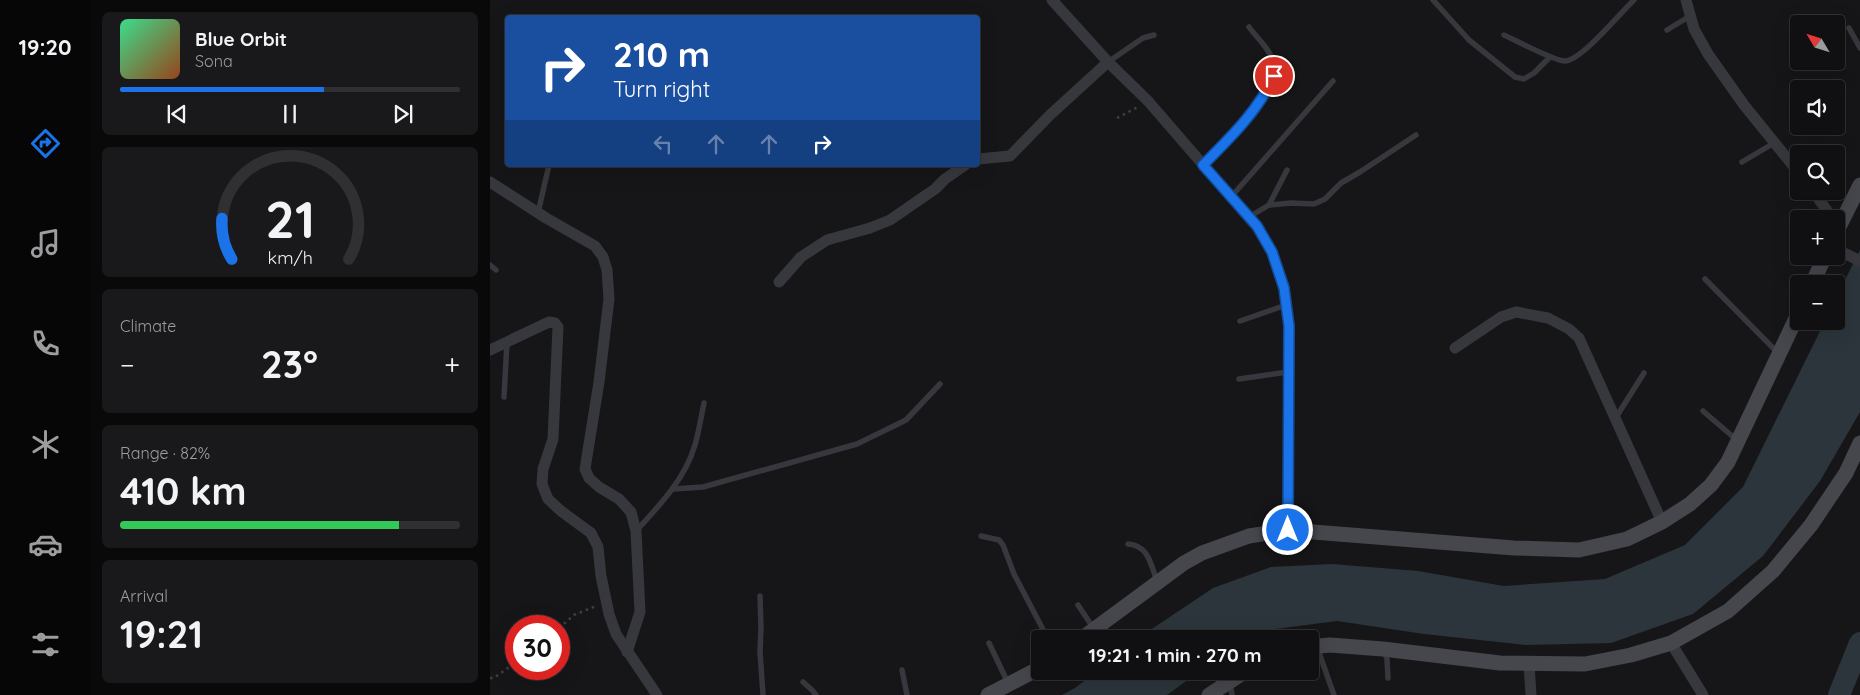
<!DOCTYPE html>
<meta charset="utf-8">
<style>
body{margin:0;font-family:Quicksand,sans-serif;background:#19191b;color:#f1f3f6;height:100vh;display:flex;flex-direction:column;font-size:19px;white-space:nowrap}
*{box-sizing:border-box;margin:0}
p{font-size:16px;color:#9c9d9f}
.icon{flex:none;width:28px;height:28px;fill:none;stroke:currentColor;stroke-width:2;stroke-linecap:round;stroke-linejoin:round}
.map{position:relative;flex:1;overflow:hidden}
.side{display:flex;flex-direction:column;gap:12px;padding:12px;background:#09090a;width:400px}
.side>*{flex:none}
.top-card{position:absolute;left:15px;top:15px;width:475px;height:152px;border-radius:5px;box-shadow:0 5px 20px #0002,0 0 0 1px #303032;background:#1a4fa0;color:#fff;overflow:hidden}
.needle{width:32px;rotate:308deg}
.buttons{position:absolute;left:1300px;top:15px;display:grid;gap:10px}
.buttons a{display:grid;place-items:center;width:55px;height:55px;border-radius:5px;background:#101012;box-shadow:0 5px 20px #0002,0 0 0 1px #303032;font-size:25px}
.speed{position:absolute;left:15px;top:615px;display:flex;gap:10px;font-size:25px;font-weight:700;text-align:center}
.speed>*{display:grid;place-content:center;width:65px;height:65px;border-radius:50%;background:#101012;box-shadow:0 5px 20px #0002,0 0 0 1px #303032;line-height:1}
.speed .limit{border:8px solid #d22;background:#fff;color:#111}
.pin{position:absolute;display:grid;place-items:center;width:42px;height:42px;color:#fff;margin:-21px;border:2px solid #fff;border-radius:50%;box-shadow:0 1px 5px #0007}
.me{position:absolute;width:55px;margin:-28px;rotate:0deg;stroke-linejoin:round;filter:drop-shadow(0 0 4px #0008)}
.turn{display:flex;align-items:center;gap:18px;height:105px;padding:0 25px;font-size:22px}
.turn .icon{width:65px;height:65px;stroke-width:2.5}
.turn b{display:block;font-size:35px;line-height:42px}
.lanes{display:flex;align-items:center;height:48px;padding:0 25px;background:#0003;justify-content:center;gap:25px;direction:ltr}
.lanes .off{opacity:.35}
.big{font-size:38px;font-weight:800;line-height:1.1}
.side .widget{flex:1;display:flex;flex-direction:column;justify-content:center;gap:8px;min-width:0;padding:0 18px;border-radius:8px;background:#19191b}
.side .dial{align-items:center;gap:0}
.dial svg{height:130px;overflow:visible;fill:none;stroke:#303032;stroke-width:7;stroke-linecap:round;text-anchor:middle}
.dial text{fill:#f1f3f6;stroke:none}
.song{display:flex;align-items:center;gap:15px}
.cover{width:60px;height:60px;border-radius:8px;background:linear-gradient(135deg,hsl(150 70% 55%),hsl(20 70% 35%))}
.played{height:5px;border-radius:2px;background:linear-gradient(90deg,#1a73e8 60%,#303032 60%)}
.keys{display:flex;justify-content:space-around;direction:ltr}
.heat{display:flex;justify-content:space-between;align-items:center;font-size:28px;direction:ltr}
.charge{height:8px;border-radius:4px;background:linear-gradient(90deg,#34c759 82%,#303032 0)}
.trip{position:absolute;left:541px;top:630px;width:288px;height:50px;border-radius:5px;background:#101012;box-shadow:0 5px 20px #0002,0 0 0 1px #303032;font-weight:800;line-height:50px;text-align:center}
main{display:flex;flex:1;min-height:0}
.menu{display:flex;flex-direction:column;width:90px;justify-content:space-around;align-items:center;background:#060607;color:#9c9d9f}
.menu .icon{width:35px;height:35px}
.menu .current{color:#1a73e8}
.menu b{font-size:22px;color:#f1f3f6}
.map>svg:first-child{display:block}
</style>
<main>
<nav class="menu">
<b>19:20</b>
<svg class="icon current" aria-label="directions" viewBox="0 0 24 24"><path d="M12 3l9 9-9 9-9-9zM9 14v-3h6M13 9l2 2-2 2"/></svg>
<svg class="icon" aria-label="music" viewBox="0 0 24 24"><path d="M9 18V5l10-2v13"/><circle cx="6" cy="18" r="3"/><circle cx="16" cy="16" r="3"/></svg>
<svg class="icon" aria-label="phone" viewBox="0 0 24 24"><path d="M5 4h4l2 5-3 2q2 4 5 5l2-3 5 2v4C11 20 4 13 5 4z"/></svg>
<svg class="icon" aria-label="climate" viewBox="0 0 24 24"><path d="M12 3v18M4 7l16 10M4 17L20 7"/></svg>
<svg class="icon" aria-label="car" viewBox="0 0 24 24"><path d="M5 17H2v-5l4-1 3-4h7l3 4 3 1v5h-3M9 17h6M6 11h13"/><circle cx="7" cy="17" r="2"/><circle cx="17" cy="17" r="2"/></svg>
<svg class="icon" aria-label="filters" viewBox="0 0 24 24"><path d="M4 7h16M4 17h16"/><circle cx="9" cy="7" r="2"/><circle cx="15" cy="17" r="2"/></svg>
</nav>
<section class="side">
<div class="widget">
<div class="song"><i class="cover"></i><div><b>Blue Orbit</b><p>Sona</p></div></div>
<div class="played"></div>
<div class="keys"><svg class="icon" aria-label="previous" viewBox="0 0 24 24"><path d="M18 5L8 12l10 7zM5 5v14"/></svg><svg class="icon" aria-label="pause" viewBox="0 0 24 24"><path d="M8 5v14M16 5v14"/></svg><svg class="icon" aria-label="next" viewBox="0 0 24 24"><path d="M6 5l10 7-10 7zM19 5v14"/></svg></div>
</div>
<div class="widget dial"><svg viewBox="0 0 100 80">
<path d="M14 69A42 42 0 1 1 86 69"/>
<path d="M14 69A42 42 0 0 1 8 44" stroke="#1a73e8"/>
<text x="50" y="56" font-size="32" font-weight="700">21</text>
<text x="50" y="72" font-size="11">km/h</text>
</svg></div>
<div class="widget"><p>Climate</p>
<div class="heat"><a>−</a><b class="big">23°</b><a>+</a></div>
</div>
<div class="widget"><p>Range · 82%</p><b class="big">410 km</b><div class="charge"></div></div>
<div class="widget"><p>Arrival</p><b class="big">19:21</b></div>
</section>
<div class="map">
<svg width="1370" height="695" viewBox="0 0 1370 695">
<rect width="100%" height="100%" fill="#161618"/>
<!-- water -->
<g fill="#2c353c">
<path d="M 1370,250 L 1370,412 L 1330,481 L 1273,556 L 1203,614 L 1121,643 L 1036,645 L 934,634 L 847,621 L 779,630 L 764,639 L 647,639 L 723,588 L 781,567 L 842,564 L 928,571 L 1014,586 L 1115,579 L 1195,545 L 1253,487 L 1335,321 L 1346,321 L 1346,298 Z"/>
<path d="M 607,671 L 710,671 L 677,695 L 572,695 L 585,688 Z"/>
</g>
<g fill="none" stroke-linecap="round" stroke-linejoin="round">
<!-- river -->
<path stroke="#2c353c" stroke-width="22" d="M 1349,695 L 1370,643"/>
<!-- path -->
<g stroke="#3d3f44" stroke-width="2.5" stroke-dasharray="2.5 4" stroke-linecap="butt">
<path d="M 627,118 L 648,107"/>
<path d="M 69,628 L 84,615 L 106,606"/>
<path d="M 0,678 L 4,678 L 26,662"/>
</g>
<!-- lane -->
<g stroke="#37383d" stroke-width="5.5">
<path d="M 943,0 L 979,40 L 1025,77 L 1034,79 L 1044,73 L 1060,57"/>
<path d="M 1359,28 L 1370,48"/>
<path d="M 1177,30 L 1200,16"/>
<path d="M 1014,35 C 1027,41 1064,61 1075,61 C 1091,61 1131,12 1144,0"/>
<path d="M 618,62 L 653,38 L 664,35"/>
<path d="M 1252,162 L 1284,143"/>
<path d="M 713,165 C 734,144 790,93 783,62 C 781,50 766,37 759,27"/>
<path d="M 741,197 L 843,81"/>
<path d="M 779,205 L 797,170"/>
<path d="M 48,213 L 59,165"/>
<path d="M 759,217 L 779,205 L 801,203 L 824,204 L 835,199 L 851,183 L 870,172 L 926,135"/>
<path d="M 0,265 L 6,270"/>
<path d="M 1215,279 L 1287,352"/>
<path d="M 750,321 L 796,305"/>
<path d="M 749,379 L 798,372"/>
<path d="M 14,397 L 17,342"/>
<path d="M 1213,411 L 1248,441"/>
<path d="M 1125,419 L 1154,373"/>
<path d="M 183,489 L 213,487 L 367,444 L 416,420 L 450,384"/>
<path d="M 146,531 C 170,505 195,479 205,445 C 209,431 211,417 214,403"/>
<path d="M 491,536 L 509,540 L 513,545 L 524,574 L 558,639"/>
<path d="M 638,544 C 659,546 660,563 667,581"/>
<path d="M 270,596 L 271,627 L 270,652 L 273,695"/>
<path d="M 588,605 L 604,629"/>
<path d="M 499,643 L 518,683"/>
<path d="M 827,647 L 844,695"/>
<path d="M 894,650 L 897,659 L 898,678"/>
<path d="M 412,670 L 417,695"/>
<path d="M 313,682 L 322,690 L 326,695"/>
<path d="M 740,682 L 742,695"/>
</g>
<!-- street -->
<g stroke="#37383d" stroke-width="11">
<path d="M 562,0 L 618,62 L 658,101 L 741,197 L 767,227 L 782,252 L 794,287 L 799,326 L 798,530"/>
<path d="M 1196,0 L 1204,29 L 1218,54 L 1254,105 L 1309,173"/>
<path d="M 488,159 L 520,156 L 560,115 L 618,62"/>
<path d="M 0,182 L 56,218 L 105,246 L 113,257 L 117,270 L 119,299 L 109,382 L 95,469 L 99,478 L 109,487 L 129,499 L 141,512 L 146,531 L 150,612 L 137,652"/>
<path d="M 1323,191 L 1343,219"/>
<path d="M 1346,249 L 1370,261"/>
<path d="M 289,282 L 311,257 L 337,240 L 380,228 L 400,220 L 445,189 L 455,179 L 475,165"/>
<path d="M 965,348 L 1011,317 L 1026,312 L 1058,318 L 1079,329 L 1089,338 L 1172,522"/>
<path d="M 0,350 L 59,322 L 65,323 L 68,327 L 63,439 L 53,469 L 52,484 L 58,499 L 71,511 L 101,533 L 108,547 L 111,576 L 119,614 L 126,634 L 167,695"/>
<path d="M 1181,643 L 1213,695"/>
<path d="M 1039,664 L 1041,695"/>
</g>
<!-- secondary -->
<g stroke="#45474d" stroke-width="15">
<path d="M 1346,233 L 1370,185"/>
<path d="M 1322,284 L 1335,256"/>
<path d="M 591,639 L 694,563 L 712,553 L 759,536 L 798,530 L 1024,548 L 1089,550 L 1137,539 L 1172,522 L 1200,504 L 1221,485 L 1238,462 L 1309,312"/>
<path d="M 820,647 L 840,645 L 893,649 L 1010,663 L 1095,664 L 1141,655 L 1181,643 L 1238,611 L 1283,571 L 1321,525 L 1356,473 L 1370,443"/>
<path d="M 498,695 L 550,668"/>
<path d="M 719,695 L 756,671"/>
</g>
</g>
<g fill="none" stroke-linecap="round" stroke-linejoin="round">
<!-- route casing -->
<g stroke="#114b97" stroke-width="12">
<path id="route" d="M 784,76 C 768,111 740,138 713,165 L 767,226 L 782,252 L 794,288 L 799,326 L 798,530"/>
</g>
<!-- route -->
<use href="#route" stroke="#1a73e8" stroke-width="9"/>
</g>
</svg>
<div class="buttons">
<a><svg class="needle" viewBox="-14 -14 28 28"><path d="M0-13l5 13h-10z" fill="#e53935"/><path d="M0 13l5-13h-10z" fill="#9c9d9f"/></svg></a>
<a><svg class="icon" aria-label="sound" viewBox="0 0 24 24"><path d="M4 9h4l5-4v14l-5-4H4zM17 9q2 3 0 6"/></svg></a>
<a><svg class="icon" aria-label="search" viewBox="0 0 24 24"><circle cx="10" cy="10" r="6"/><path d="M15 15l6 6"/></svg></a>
<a>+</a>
<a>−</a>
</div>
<div class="speed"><div class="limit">30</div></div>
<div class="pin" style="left:784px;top:76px;background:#d93025"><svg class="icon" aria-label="arrive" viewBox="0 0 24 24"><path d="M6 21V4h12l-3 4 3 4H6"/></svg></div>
<svg class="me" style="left:798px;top:530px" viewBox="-20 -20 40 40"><circle r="17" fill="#1a73e8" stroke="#fff" stroke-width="3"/><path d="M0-11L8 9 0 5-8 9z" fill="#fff"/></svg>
<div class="trip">19:21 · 1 min · 270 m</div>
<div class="top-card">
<div class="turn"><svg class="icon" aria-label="right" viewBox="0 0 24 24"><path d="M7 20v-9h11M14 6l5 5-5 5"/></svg><div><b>210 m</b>Turn right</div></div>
<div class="lanes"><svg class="icon off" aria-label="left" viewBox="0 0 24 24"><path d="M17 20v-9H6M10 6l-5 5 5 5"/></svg><svg class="icon off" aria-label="ahead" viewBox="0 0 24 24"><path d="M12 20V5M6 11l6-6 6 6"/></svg><svg class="icon off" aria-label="ahead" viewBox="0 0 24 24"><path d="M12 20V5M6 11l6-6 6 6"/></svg><svg class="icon" aria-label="right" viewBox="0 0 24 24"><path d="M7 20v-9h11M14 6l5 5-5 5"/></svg></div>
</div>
</div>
</main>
